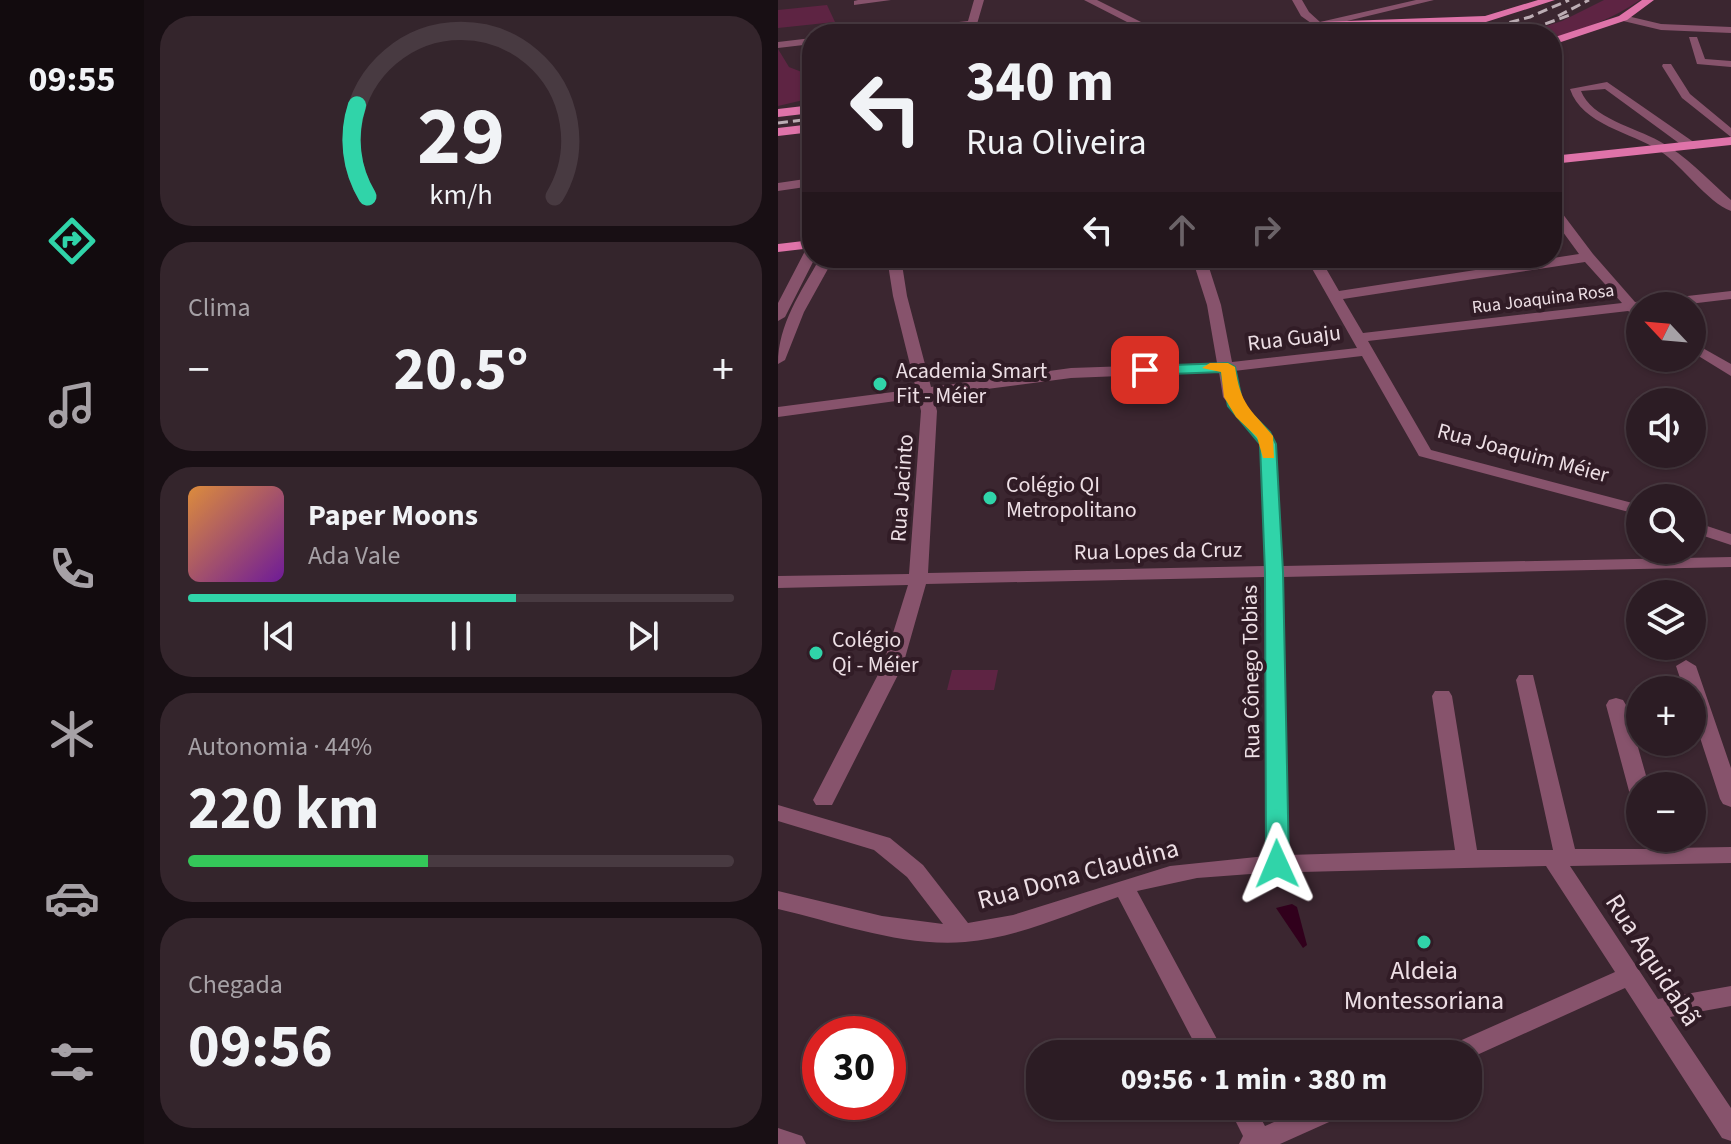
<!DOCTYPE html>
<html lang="pt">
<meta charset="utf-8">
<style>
body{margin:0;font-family:"Source Sans 3",sans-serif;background:#34252c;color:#f1f3f6;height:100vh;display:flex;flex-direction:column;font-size:30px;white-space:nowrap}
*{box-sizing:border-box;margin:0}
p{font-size:26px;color:#a6a1a6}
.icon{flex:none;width:44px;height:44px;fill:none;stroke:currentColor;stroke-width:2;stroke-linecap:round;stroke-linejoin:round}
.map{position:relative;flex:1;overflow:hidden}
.side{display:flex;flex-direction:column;gap:16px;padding:16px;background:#180f14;width:634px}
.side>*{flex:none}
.banner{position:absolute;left:24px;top:24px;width:760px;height:244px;border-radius:32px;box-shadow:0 2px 6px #0004,0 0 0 2px #483a41;background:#2c1c24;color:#f1f3f6;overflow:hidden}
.needle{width:52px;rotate:296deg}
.fabs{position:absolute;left:848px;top:292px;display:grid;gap:16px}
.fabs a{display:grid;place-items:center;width:80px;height:80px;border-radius:50%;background:#2c1c24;box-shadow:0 2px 6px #0004,0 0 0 2px #483a41;font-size:40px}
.speed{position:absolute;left:24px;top:1016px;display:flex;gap:16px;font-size:40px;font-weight:700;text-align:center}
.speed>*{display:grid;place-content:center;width:104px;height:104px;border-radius:50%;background:#2c1c24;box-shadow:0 2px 6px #0004,0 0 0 2px #483a41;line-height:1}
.speed .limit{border:12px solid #d22;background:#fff;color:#111}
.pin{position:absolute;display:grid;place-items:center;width:68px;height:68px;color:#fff;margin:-34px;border-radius:16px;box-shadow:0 4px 12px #0006}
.me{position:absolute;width:88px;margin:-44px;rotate:359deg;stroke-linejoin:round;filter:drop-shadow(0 0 6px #0008)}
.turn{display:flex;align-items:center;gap:28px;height:168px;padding:0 32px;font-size:36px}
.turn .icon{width:104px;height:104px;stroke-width:2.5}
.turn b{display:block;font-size:56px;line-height:68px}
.lanes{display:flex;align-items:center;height:76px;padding:0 32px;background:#0003;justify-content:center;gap:40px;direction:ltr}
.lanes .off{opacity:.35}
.big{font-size:60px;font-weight:700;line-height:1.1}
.side .widget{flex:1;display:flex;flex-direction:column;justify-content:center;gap:12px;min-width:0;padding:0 28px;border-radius:32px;background:#34252c}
.side .dial{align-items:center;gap:0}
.dial svg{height:208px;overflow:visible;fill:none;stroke:#483a41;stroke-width:7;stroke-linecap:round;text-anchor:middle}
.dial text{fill:#f1f3f6;stroke:none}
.song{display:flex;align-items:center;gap:24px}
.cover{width:96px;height:96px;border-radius:12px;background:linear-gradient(135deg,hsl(30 70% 55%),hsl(280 70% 35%))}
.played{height:8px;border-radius:4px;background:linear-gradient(90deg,#30d4a9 60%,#483a41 60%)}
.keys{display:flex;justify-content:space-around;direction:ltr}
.heat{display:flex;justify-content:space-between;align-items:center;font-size:44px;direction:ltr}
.charge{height:12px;border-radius:6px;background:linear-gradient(90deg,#34c759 44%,#483a41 0)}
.trip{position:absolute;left:248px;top:1040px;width:456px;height:80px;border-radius:32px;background:#2c1c24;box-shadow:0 2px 6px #0004,0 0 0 2px #483a41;font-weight:700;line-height:80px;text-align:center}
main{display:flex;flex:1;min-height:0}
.menu{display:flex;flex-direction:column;width:144px;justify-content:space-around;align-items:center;background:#120b0e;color:#a6a1a6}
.menu .icon{width:56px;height:56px}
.menu .active{color:#30d4a9}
.menu b{font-size:36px;color:#f1f3f6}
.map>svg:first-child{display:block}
</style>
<main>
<nav class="menu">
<b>09:55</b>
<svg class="icon active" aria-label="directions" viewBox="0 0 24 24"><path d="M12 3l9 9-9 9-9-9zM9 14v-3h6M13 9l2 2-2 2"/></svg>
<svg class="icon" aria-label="music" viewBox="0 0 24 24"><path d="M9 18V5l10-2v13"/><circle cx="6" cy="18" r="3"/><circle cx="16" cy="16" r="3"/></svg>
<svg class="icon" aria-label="phone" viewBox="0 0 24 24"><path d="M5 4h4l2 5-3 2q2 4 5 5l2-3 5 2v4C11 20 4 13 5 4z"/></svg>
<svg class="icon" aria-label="climate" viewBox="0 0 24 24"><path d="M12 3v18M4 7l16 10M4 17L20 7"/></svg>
<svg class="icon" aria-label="car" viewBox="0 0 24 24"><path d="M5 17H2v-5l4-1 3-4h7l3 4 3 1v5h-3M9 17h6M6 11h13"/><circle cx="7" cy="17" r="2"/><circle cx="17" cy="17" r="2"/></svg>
<svg class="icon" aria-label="filters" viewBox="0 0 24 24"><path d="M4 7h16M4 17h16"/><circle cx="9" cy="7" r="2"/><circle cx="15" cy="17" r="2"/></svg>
</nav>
<section class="side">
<div class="widget dial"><svg viewBox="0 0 100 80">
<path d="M14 69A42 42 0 1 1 86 69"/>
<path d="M14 69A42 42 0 0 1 10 34" stroke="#30d4a9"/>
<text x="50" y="56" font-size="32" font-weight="700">29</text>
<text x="50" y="72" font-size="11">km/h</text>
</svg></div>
<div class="widget"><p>Clima</p>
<div class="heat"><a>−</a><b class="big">20.5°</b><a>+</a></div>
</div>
<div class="widget">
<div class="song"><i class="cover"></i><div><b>Paper Moons</b><p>Ada Vale</p></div></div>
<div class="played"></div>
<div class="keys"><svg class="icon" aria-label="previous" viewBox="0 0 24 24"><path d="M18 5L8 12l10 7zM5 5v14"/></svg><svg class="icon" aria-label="pause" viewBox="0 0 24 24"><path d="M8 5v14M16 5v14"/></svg><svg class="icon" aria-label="next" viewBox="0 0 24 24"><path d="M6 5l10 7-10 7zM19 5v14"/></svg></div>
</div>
<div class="widget"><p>Autonomia · 44%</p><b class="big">220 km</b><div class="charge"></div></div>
<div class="widget"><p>Chegada</p><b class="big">09:56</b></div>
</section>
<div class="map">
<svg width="953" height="1144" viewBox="0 0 953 1144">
<rect width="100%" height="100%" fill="#3b2630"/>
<!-- green -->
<g fill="#5e2443">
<path d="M 826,0 L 862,0 C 834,19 807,29 774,38 L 774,34 L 744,34 L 784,21 Z"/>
<path d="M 49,5 L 57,22 L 0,28 L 0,10 Z"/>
<path d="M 0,49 L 11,67 L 34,76 L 34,98 L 0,106 Z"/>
<path d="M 174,670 L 220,670 L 216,690 L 169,690 Z"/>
</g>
<!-- water -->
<path fill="#31001c" d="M 514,904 L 519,907 L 529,945 L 525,948 L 498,908 Z"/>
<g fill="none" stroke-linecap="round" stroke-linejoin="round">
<!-- minor -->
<g fill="#87536c" fill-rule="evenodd">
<path d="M 80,0 L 113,0 L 76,5 L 76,1 Z"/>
<path d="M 196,0 L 206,0 L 199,24 L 202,34 L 192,34 L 190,27 L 127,34 L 93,34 L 98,31 L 190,21 Z"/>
<path d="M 306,0 L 319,0 L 387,34 C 374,34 367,27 356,27 C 336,25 308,34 285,34 L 349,22 Z"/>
<path d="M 514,0 L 524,0 L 531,12 L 542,22 L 638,0 L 656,0 L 540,28 L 523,16 Z"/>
<path d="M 845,15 L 883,24 L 953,27 L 953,33 L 883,30 L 841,20 L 840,18 Z"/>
<path d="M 911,37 L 919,37 L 927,59 L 953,61 L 953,67 L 919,64 Z"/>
<path d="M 34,38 L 34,44 L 0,48 L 0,42 Z"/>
<path d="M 885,64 L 893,64 L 912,94 L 953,128 L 953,137 L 904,98 L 884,66 Z"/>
<path d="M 829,82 L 917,143 L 917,149 L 909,149 L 827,89 L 803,91 C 813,118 858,128 881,141 C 908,155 930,180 953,200 L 953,211 C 929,202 905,166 882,151 C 853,132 804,125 792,89 Z"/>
<path d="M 34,178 L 34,186 L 0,191 L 0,183 Z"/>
<path d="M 774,204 L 778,205 L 815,254 L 857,302 L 953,291 L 953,299 L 894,306 L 862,306 L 862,314 L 858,315 L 850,311 L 590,341 L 653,450 L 862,505 L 862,515 L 641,456 L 584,356 L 456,371 L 461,396 L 498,444 L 505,566 L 953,557 L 953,567 L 505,577 L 510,855 L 677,850 L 654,696 L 657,691 L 671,691 L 674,696 L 699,850 L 775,850 L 738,680 L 741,675 L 755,675 L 797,849 L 869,849 L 865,838 L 887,838 L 891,848 L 953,847 L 953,863 L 792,866 L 880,999 L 953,986 L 953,1006 L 892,1017 L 953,1108 L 953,1141 L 944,1138 L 847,988 L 690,1059 L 690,1054 L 665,1054 L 668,1047 L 837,972 L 768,866 L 486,873 L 419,878 L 359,891 L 447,1054 L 422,1054 L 340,897 C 290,914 239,938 187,942 C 124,947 60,923 0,909 L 0,891 L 104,916 L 165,924 L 129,877 L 96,850 L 0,821 L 0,805 L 112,838 L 145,865 L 190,923 L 235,915 L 392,866 L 488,856 L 487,577 L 148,584 L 125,665 L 54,805 L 38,805 L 35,800 L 105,665 L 130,585 L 0,588 L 0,576 L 131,574 L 143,411 L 140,398 L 0,417 L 0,407 L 138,389 L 115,296 L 109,258 L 123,258 L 129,296 L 153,387 L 293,368 L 439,363 L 429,305 L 414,258 L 428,258 L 443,305 L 454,362 L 579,348 L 528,258 L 542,258 L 561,291 L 801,254 L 774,217 ZM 807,262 L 844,303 L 585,333 L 565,299 ZM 441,372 L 445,397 L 482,444 L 487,566 L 150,573 L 159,411 L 155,396 L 293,378 Z"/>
<path d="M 34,247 L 34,258 L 37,258 L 7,317 L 0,321 L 0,303 L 27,251 Z"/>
<path d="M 42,258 L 56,258 L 26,312 L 7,360 L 0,364 C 0,324 23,292 42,258 Z"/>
<path d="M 273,258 L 289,258 L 299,267 L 297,270 L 287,270 Z"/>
<path d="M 914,342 L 953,364 L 953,376 L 914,352 Z"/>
<path d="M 914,521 L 953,534 L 953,545 L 914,532 Z"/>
<path d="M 908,660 L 918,666 L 953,768 L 953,807 L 945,804 L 942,799 L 914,713 L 914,690 L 906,690 L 898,666 Z"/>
<path d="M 838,698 L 845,700 L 848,705 L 871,786 L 862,786 L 862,798 L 855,796 L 851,791 L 828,705 L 831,700 Z"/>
<path d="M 450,1106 L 476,1106 L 487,1126 L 533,1106 L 573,1106 L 569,1114 L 502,1144 L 461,1144 L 465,1136 Z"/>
<path d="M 0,1128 L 24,1136 L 28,1144 L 0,1144 Z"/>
</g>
<!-- major -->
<g fill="#df73a9" fill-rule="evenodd">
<path d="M 760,0 L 777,0 L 708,22 L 540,28 L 518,34 L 498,34 L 540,22 L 707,16 Z"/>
<path d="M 864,0 L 876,0 L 849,20 L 774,45 L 774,38 L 841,16 Z"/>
<path d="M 34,105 L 34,113 L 0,117 L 0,109 Z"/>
<path d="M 34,124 L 34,132 L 0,136 L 0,128 Z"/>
<path d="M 953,137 L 953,145 L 774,164 L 774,156 Z"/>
<path d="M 34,240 L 34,248 L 0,252 L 0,244 Z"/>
</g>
<!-- rail -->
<g stroke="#bcadb4" stroke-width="3" stroke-dasharray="10 5" stroke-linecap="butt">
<path d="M 780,16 L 811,0"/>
<path d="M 688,34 L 752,17 L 791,0"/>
<path d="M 739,34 L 792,15"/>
<path d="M 0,123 L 34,119"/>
</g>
</g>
<!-- route -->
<path fill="#30d4a9" stroke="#1f8a6e" stroke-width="2" d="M 450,363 L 457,367 L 465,405 L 492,432 L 498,444 L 505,572 L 511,864 L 499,872 L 488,864 L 487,572 L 482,444 L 450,406 L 443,372 L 367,375 L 360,370 L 367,366 Z"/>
<!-- slow -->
<path fill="#f59e0b" d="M 450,363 L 457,367 C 463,406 472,408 495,436 L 496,458 L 485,458 L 479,437 L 458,417 L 446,397 L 443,372 L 424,368 L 432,363 Z"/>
<!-- markers -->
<g fill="#30d4a9" stroke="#311c26" stroke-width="3">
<circle cx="102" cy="384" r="8"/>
<circle cx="212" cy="498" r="8"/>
<circle cx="38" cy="653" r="8"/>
<circle cx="646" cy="942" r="8"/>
</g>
<g text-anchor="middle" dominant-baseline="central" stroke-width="8" stroke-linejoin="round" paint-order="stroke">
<!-- far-street labels -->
<g font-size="18" fill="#eddfe5" stroke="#311c26">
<text transform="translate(765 299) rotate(-7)">Rua Joaquina Rosa</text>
</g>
<!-- street labels -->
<g font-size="22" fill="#eddfe5" stroke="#311c26">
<text transform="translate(516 338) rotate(-7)">Rua Guaju</text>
<text transform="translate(745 453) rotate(15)">Rua Joaquim Méier</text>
<text transform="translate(124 488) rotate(-86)">Rua Jacinto</text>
<text transform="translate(380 551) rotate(-1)">Rua Lopes da Cruz</text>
<text transform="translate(473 672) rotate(-91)">Rua Cônego Tobias</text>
</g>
<!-- poi labels -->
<g font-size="22" fill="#eddfe5" stroke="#311c26" text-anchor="start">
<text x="118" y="371">Academia Smart<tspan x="118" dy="25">Fit - Méier</tspan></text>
<text x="228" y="485">Colégio QI<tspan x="228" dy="25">Metropolitano</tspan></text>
<text x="54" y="640">Colégio<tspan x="54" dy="25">Qi - Méier</tspan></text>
</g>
<!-- near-street labels -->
<g font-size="26" fill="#eddfe5" stroke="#311c26">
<text transform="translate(300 874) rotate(-15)">Rua Dona Claudina</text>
<text transform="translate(875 960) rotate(57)">Rua Aquidabã</text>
</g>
<!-- near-poi labels -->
<g font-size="26" fill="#eddfe5" stroke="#311c26">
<text x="646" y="970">Aldeia<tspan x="646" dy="30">Montessoriana</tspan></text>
</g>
</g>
</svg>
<div class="fabs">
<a><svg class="needle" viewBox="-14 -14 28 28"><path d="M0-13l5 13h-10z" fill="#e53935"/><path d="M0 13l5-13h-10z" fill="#a6a1a6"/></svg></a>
<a><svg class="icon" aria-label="sound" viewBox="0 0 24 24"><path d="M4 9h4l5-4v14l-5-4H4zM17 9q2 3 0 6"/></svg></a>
<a><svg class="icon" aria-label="search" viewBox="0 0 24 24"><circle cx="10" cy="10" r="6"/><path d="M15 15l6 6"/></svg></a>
<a><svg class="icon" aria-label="layers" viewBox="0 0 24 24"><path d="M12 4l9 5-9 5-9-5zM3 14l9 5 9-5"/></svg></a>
<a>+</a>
<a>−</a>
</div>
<div class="speed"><div class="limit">30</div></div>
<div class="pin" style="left:367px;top:370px;background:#d93025"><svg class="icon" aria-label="arrive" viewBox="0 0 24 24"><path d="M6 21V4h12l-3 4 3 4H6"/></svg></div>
<svg class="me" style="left:499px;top:864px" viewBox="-20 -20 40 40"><path d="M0-17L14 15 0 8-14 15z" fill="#30d4a9" stroke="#fff" stroke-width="4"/></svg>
<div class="trip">09:56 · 1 min · 380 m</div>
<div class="banner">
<div class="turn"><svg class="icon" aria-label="left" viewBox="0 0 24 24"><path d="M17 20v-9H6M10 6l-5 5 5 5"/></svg><div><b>340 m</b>Rua Oliveira</div></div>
<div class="lanes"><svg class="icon" aria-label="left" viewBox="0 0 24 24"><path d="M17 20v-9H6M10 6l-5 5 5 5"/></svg><svg class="icon off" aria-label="ahead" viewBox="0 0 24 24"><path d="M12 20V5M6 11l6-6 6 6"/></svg><svg class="icon off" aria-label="right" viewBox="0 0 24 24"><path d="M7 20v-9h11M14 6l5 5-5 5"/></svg></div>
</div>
</div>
</main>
